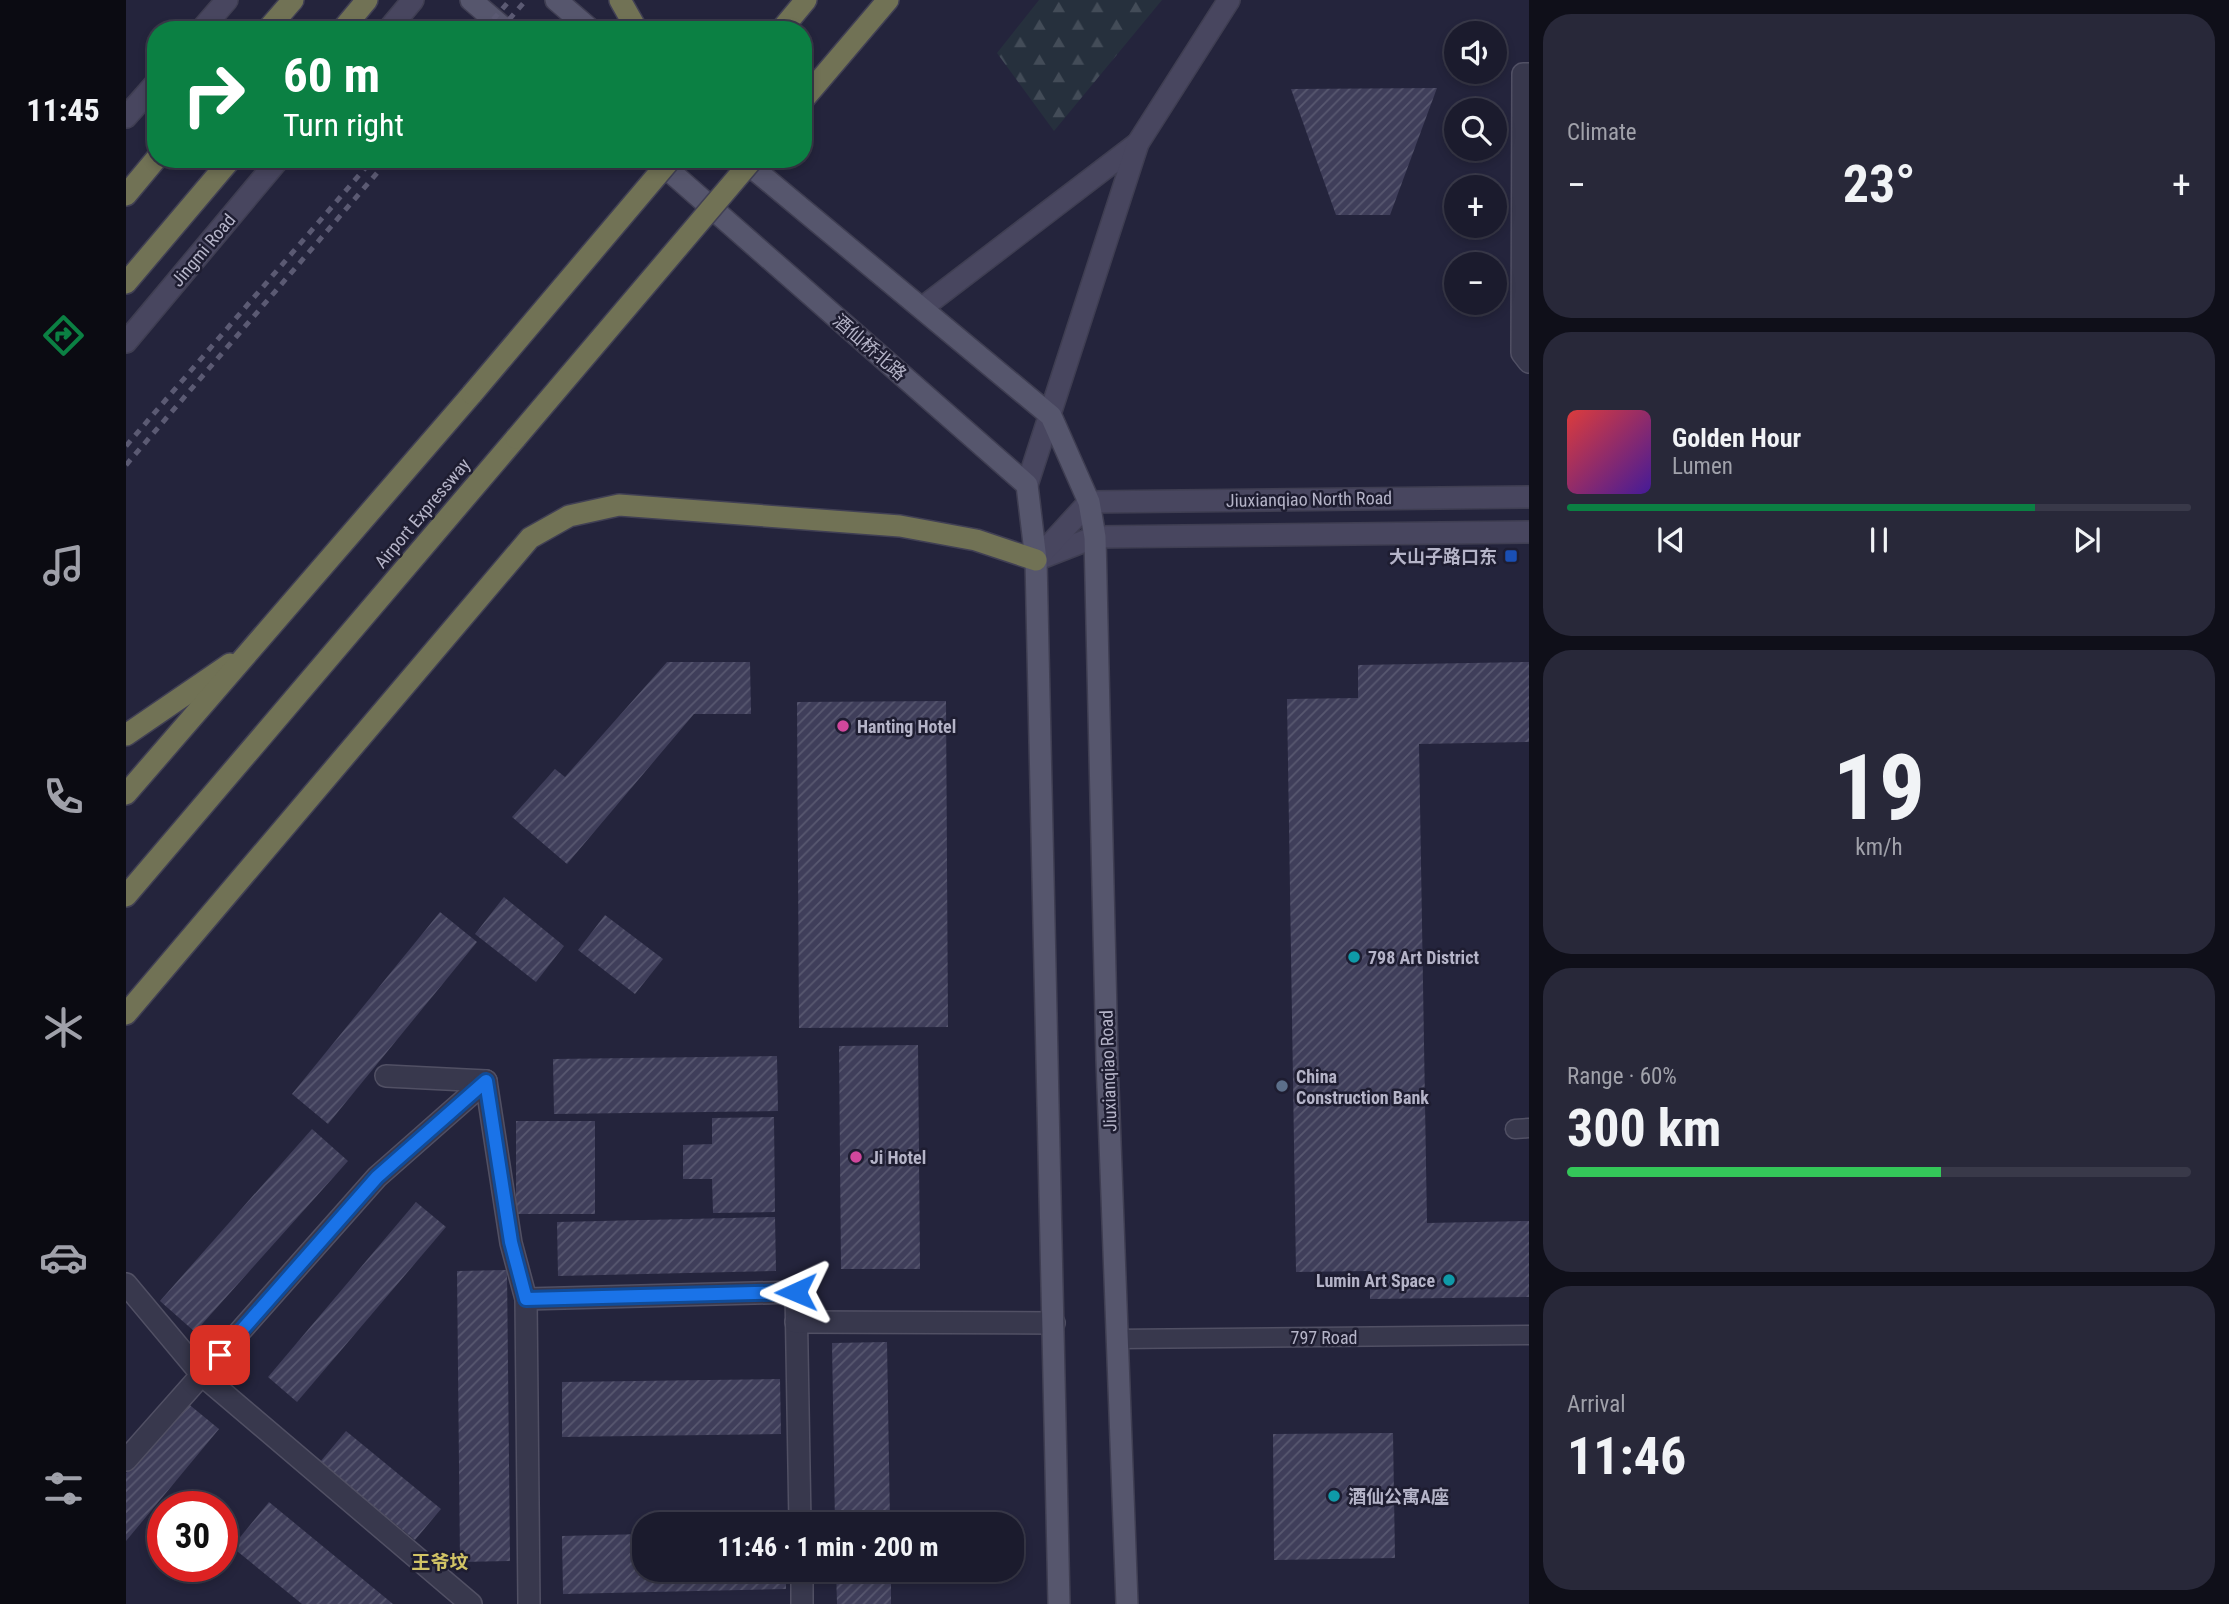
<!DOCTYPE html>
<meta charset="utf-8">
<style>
body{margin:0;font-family:"Roboto Condensed","Noto Sans SC",sans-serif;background:#282839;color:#f1f3f6;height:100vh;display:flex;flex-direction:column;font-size:26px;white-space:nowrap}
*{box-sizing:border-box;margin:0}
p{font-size:23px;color:#a0a1aa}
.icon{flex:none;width:38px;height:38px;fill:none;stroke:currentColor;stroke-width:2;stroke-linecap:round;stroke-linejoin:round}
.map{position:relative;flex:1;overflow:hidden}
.panel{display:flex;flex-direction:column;gap:14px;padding:14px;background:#0f0f19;width:700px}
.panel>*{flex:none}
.top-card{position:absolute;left:21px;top:21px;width:665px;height:147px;border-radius:28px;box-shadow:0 4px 10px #0003,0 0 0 2px #393949;background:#0b8043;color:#fff;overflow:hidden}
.fabs{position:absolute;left:1318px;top:21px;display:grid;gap:14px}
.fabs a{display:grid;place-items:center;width:63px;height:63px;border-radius:50%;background:#1b1b2d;box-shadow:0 4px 10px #0003,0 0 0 2px #393949;font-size:35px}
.speed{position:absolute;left:21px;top:1491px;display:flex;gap:14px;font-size:35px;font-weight:700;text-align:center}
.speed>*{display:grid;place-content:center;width:91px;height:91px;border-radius:50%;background:#1b1b2d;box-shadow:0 4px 10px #0003,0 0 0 2px #393949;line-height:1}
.speed .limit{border:10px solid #d22;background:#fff;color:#111}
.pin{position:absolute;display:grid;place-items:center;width:60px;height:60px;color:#fff;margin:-30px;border-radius:14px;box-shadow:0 4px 10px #0006}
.me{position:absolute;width:77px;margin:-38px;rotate:269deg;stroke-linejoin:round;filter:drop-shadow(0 0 5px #0008)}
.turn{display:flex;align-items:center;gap:24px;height:147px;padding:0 21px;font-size:32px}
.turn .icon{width:91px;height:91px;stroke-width:2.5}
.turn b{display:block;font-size:49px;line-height:60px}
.big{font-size:52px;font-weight:700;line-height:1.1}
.panel .card{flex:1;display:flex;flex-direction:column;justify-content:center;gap:10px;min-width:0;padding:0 24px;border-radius:28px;background:#282839}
.panel .dial{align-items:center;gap:0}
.dial b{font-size:91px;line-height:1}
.song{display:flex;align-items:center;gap:21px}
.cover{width:84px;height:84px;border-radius:10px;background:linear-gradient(135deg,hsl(0 70% 55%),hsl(260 70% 35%))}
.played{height:7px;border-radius:4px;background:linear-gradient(90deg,#0b8043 75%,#393949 75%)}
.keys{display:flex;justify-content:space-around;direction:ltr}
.heat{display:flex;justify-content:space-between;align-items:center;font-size:38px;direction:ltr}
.charge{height:10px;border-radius:5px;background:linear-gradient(90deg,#34c759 60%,#393949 0)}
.trip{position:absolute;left:506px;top:1512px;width:392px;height:70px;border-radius:28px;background:#1b1b2d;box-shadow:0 4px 10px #0003,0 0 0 2px #393949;font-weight:700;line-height:70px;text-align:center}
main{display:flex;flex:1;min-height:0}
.tab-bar{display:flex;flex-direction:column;width:126px;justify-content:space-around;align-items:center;background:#0b0b12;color:#a0a1aa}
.tab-bar .icon{width:49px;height:49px}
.tab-bar .active{color:#0b8043}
.tab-bar b{font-size:32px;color:#f1f3f6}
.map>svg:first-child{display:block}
</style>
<main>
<nav class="tab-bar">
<b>11:45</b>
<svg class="icon active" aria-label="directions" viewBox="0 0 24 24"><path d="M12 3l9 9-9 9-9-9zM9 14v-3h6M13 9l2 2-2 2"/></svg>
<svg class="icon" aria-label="music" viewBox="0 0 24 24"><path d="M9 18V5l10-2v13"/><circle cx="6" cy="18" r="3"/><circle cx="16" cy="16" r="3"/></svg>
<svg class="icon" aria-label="phone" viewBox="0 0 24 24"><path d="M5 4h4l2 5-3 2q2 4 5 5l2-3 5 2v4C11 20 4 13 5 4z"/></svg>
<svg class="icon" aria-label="climate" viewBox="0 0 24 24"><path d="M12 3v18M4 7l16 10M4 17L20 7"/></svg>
<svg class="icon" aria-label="car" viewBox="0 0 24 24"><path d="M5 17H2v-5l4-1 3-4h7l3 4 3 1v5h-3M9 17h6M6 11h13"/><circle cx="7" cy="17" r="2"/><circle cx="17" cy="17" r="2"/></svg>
<svg class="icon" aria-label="filters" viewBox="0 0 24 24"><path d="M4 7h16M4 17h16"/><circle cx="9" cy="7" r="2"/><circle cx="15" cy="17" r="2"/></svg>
</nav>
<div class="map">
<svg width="1403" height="1604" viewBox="0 0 1403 1604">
<defs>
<pattern id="forest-firs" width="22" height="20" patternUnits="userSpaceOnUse" patternTransform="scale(1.75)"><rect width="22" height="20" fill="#26303d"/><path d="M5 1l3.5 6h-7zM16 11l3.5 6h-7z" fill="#434c58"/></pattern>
<pattern id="building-hatch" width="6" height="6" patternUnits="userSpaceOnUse" patternTransform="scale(1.75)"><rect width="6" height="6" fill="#3f3e5a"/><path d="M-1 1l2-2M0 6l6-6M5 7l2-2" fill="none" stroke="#585870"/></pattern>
</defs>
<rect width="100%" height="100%" fill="#24243c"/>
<!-- forest -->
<path fill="url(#forest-firs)" d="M 913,0 L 1036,0 L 928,131 L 871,53 Z"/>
<!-- building -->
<g fill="url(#building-hatch)">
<path d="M 1311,88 L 1264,215 L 1210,215 L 1165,89 Z"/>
<path d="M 541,662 L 624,662 L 625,714 L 568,714 L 441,864 L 386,817 L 429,769 L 439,777 Z"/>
<path d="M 1403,662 L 1403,742 L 1293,744 L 1301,1223 L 1403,1221 L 1403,1297 L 1244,1299 L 1244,1271 L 1170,1272 L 1161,699 L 1232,698 L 1232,665 Z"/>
<path d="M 820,701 L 822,1027 L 673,1028 L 671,702 Z"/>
<path d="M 378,897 L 438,946 L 410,982 L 349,934 Z"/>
<path d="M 314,912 L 351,942 L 202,1124 L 166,1094 Z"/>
<path d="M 479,915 L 537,959 L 509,994 L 452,950 Z"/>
<path d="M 792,1045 L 794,1269 L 715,1269 L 713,1046 Z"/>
<path d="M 651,1056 L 652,1111 L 428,1114 L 427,1059 Z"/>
<path d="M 648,1117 L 649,1212 L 587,1213 L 586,1179 L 557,1179 L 557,1145 L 586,1144 L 586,1118 Z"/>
<rect x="390" y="1121" width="79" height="93"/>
<path d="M 186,1129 L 222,1161 L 69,1332 L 34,1301 Z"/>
<path d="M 290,1202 L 320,1227 L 171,1402 L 142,1377 Z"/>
<path d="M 649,1217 L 650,1271 L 432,1276 L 431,1222 Z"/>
<path d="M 381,1270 L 384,1561 L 334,1562 L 331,1271 Z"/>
<path d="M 761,1342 L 764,1524 L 709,1524 L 706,1343 Z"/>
<path d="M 654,1379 L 655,1434 L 436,1437 L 436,1382 Z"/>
<path d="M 60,1402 L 93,1429 L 0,1541 L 0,1473 Z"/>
<path d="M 220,1431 L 315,1509 L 289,1540 L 194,1462 Z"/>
<path d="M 1267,1433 L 1269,1558 L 1148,1560 L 1147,1434 Z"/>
<path d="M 143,1502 L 267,1604 L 176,1604 L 106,1547 Z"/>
<path d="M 518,1534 L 518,1570 L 660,1570 L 660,1589 L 437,1594 L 436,1536 Z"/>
<path d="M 710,1570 L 765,1570 L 765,1604 L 711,1604 Z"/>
</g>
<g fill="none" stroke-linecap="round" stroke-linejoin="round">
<!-- lane casing -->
<g stroke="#515064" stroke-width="21">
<g id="lane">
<path d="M 1389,1129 L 1403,1128"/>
<path d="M 992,1339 L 1403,1335"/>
</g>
</g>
<!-- street casing -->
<g stroke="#515064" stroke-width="24">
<g id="street">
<path d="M 1403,74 L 1397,74 L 1396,353 L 1403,362"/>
<path d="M 260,1076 L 360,1081 L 385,1243 L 400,1299 L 403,1604"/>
<path d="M 0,1284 L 76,1375 L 345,1604"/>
<path d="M 400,1299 L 670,1292 L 674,1524"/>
<path d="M 670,1322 L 928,1323"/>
<path d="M 0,1460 L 251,1177 L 360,1081"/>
<path d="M 676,1570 L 676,1604"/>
</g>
</g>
<!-- secondary casing -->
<g stroke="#3f3e52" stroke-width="24">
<g id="secondary">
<path d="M 75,30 L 101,0"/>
<path d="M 262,30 L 287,0"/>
<path d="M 0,117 L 30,83"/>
<path d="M 796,308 L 1012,143"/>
<path d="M 0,342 L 153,159"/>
<path d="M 901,485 L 1012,143 L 1103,0"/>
<path d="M 915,558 L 969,537 L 1403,532"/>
<path d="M 910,560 L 963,502 L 1403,497"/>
</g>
</g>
<!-- primary casing -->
<g stroke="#3f3e52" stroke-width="24">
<g id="primary">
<path d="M 345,0 L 380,30"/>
<path d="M 430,0 L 465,30"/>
<path d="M 530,159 L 901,485 L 910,560 L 933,1604"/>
<path d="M 616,159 L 925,416 L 963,502 L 969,537 L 981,1060 L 1001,1604"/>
</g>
</g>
<!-- highway casing -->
<g stroke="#414054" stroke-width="24">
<g id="highway">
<path d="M 494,0 L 511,30"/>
<path d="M 141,30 L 167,0"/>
<path d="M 216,30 L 241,0"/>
<path d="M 655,30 L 680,0"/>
<path d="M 677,100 L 762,0"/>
<path d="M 0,195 L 30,159"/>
<path d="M 0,283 L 105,159"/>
<path d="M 0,735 L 104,664"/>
<path d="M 0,794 L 346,394"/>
<path d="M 0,896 L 390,438"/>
<path d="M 0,1014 L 404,538 L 443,516 L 493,505 L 774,526 L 850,540 L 910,560"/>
</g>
</g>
<!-- lane -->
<use href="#lane" stroke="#38384d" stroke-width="18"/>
<!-- street -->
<use href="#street" stroke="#38384d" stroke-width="21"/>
<!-- secondary -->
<use href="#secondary" stroke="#48465f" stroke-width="21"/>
<!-- primary -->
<use href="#primary" stroke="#56566d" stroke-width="21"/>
<!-- highway -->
<use href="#highway" stroke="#717255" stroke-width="21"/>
<!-- rail -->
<g stroke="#5b5a73" stroke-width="5" stroke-dasharray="7 7" stroke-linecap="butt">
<path d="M 358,30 L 384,0"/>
<path d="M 374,30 L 400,0"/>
<path d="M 0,446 L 247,159"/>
<path d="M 0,465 L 263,159"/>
</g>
<!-- highway-bridge casing -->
<g stroke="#414054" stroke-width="24" stroke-linecap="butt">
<g id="highway-bridge">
<path d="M 346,394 L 545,159"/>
<path d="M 390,438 L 627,159"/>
</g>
</g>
<!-- highway-bridge -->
<use href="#highway-bridge" stroke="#717255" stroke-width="21"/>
</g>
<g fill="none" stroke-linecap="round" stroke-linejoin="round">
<!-- route casing -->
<g stroke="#114b97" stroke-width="18">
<path id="route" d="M 94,1355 L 251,1177 L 360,1081 L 385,1242 L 400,1299 L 670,1292"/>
</g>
<!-- route -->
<use href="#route" stroke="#1a73e8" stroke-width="12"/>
</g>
<!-- markers -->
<rect fill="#1a4fb4" stroke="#1e1d31" stroke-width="2.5" x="1378" y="549" width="14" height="14" rx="3.5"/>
<g fill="#d1479c" stroke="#1e1d31" stroke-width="2.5">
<circle cx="717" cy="726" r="7"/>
<circle cx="730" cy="1157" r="7"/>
</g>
<g fill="#0f9aa8" stroke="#1e1d31" stroke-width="2.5">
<circle cx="1228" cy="957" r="7"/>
<circle cx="1323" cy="1280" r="7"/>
<circle cx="1208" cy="1496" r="7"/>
</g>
<circle fill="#5c6f8a" stroke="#1e1d31" stroke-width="2.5" cx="1156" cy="1086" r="7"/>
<g text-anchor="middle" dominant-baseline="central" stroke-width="5" stroke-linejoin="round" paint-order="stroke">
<!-- street labels -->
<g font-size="18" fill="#b5b4c8" stroke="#1e1d31">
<text transform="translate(77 250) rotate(-50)">Jingmi Road</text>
<text transform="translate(744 347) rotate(41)">酒仙桥北路</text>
<text transform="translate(1183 499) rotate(-1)">Jiuxianqiao North Road</text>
<text transform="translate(296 513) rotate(-50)">Airport Expressway</text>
<text transform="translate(982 1071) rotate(-92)">Jiuxianqiao Road</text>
<text x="1198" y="1337">797 Road</text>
</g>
<!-- poi labels -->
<g font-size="18" font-weight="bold" fill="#b5b4c8" stroke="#1e1d31" text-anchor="start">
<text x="1371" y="556" text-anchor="end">大山子路口东</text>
<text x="731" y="726">Hanting Hotel</text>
<text x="1242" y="957">798 Art District</text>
<text x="1170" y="1076">China<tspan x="1170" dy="21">Construction Bank</tspan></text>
<text x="744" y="1157">Ji Hotel</text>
<text x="1309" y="1280" text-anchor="end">Lumin Art Space</text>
<text x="1222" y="1496">酒仙公寓A座</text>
</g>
<!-- neighbourhood labels -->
<g font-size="19" font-weight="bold" fill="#d2c465" stroke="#1e1d31">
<text x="314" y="1562">王爷坟</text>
</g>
</g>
</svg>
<div class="fabs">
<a><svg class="icon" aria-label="sound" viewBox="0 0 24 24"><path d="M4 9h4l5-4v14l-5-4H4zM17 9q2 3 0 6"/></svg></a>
<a><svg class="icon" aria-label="search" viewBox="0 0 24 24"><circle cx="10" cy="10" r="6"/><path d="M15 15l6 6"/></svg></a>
<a>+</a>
<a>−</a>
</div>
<div class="speed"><div class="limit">30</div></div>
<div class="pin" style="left:94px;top:1355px;background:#d93025"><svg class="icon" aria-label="arrive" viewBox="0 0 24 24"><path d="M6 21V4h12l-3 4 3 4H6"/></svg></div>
<svg class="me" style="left:670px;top:1292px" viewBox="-20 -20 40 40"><path d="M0-17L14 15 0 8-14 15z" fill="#1a73e8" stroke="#fff" stroke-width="4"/></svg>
<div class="trip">11:46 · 1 min · 200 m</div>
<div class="top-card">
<div class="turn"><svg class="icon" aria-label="right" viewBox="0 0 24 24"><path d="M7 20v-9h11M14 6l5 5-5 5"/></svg><div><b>60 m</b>Turn right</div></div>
</div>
</div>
<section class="panel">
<div class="card"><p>Climate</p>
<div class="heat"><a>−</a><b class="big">23°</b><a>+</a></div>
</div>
<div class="card">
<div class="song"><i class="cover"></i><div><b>Golden Hour</b><p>Lumen</p></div></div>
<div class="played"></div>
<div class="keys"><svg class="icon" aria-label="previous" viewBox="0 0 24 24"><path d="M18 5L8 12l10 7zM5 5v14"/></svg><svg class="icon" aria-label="pause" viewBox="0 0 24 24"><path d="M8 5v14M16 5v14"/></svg><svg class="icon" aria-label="next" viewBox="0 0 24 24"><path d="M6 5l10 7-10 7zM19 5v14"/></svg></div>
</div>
<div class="card dial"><b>19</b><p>km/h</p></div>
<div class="card"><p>Range · 60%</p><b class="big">300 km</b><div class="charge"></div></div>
<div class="card"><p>Arrival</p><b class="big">11:46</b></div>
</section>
</main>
